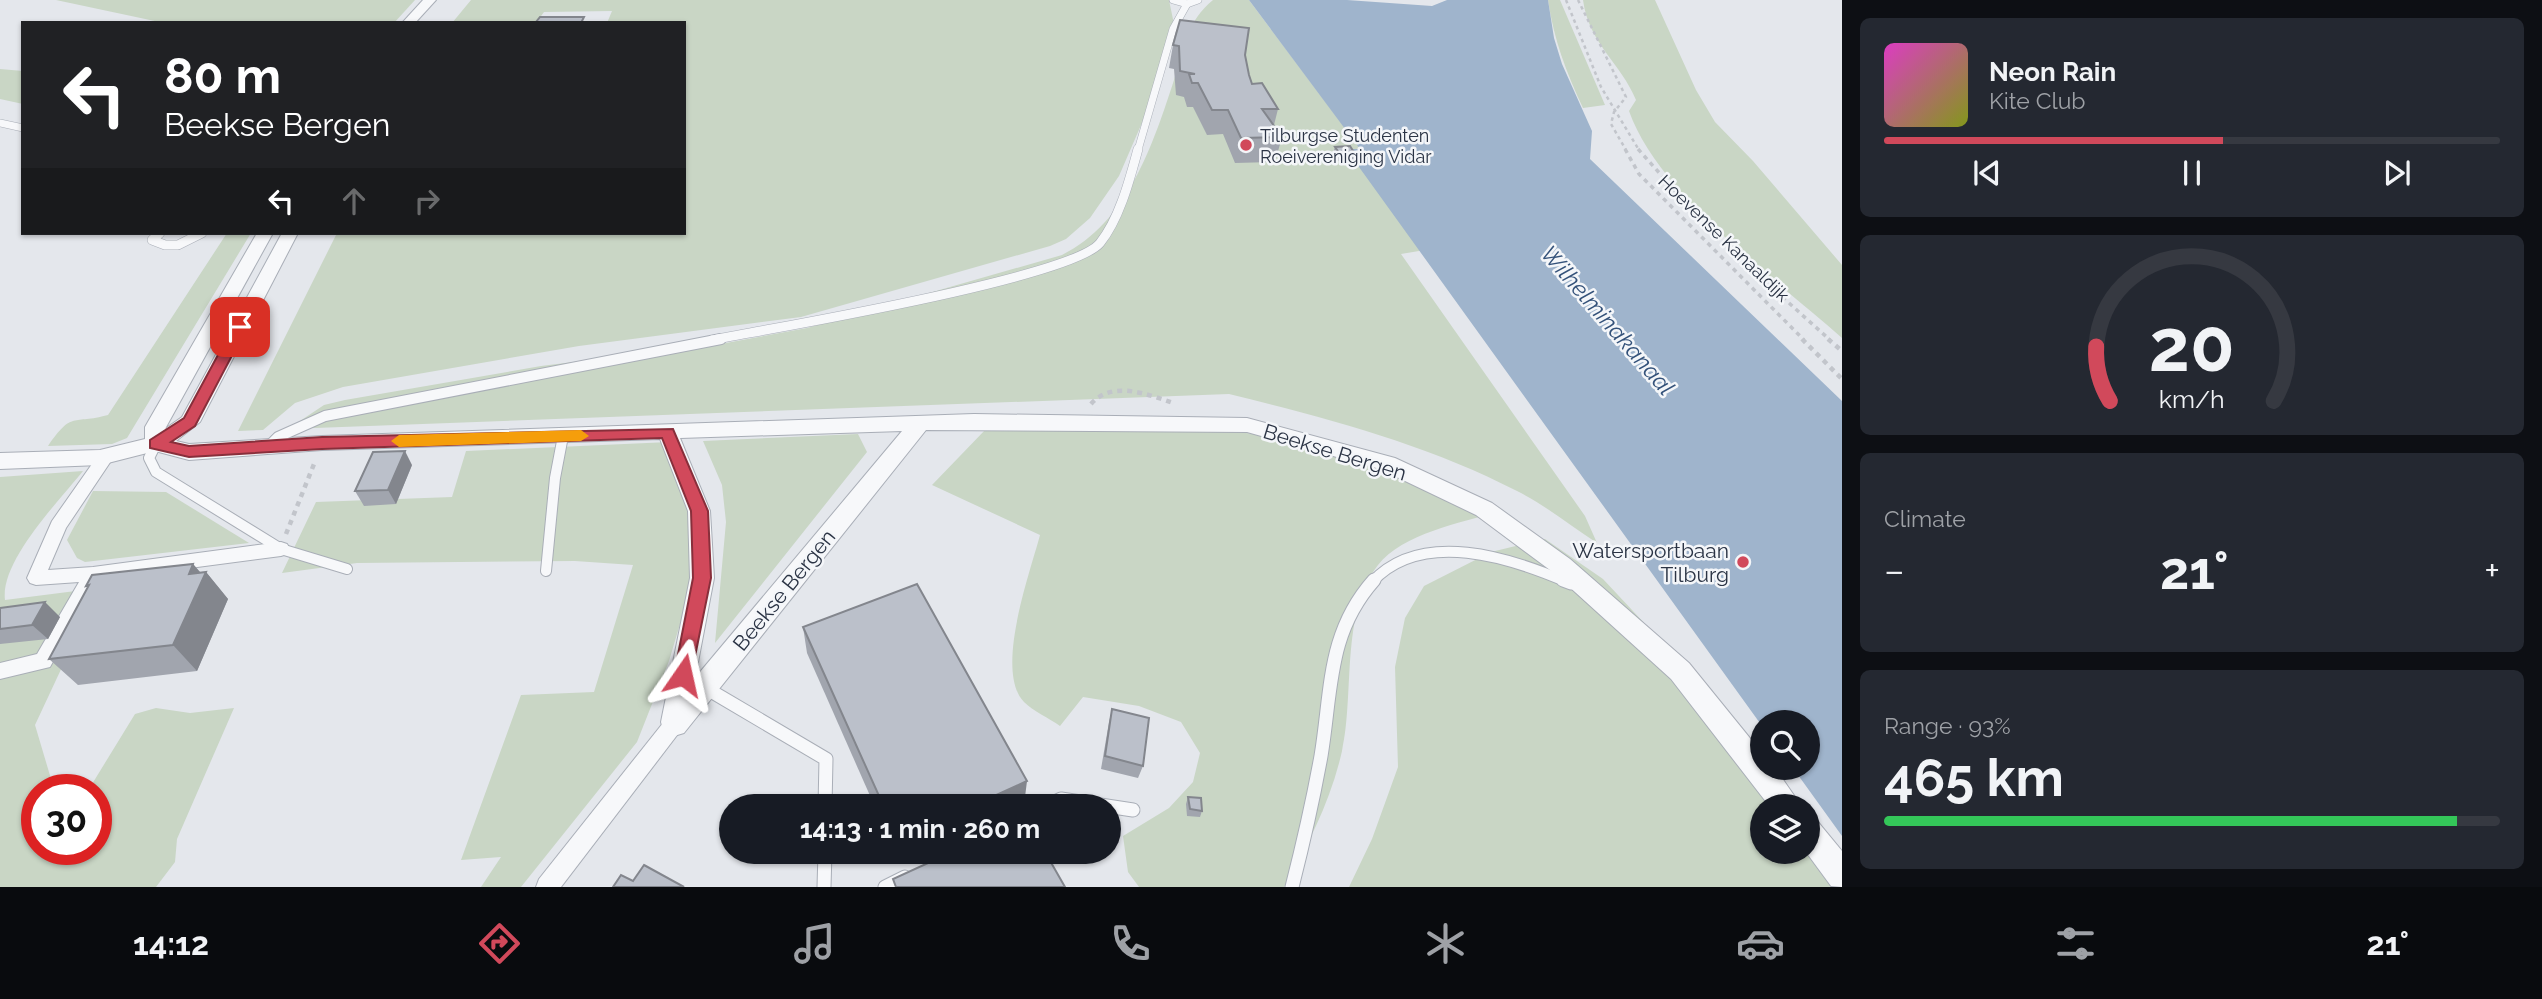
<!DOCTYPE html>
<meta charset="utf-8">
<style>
body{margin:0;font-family:Raleway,sans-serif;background:#242831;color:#f1f3f6;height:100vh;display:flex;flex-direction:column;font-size:26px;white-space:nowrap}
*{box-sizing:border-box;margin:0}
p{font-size:23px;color:#9ea1a6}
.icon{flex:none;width:38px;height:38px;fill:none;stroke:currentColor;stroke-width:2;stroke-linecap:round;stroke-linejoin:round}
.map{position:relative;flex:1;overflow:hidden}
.panel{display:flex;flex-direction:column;gap:18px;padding:18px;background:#0d0f14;width:700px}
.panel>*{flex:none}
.guide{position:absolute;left:21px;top:21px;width:665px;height:214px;border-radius:0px;box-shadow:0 2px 5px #0004;background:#202124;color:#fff;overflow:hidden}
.buttons{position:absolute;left:1750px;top:710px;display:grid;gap:14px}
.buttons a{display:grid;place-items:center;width:70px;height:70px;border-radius:50%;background:#171b24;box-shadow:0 2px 5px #0004;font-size:35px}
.speed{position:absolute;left:21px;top:774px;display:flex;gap:14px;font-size:35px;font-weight:700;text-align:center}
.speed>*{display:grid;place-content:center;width:91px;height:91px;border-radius:50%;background:#171b24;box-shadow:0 2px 5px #0004;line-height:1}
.speed .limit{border:10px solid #d22;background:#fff;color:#111}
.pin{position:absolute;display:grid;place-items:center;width:60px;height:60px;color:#fff;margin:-30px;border-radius:14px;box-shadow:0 4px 10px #0006}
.me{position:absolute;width:77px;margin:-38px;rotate:11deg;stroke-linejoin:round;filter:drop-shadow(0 0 5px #0008)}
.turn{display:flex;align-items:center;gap:24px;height:147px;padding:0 28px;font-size:32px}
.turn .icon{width:91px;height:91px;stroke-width:2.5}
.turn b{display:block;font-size:49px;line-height:60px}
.lanes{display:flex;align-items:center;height:66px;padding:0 28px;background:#0003;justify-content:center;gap:35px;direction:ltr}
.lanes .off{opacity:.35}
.big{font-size:52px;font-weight:700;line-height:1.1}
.panel .card{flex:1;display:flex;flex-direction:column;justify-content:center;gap:10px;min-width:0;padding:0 24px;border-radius:10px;background:#242831}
.panel .dial{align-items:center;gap:0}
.dial svg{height:182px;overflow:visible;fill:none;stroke:#363941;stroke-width:7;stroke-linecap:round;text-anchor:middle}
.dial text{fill:#f1f3f6;stroke:none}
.song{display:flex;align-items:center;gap:21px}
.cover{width:84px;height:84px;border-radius:10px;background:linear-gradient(135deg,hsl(310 70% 55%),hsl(70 70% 35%))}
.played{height:7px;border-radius:4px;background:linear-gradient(90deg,#d1495b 55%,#363941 55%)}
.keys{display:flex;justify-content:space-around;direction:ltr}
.heat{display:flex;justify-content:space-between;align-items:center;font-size:38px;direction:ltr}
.charge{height:10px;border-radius:5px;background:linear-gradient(90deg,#34c759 93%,#363941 0)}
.trip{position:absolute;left:719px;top:794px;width:402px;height:70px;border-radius:35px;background:#171b24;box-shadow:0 2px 5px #0004;font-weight:700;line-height:70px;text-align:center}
.tab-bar{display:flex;height:112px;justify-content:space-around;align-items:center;background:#090b0e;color:#9ea1a6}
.tab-bar .icon{width:49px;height:49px}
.tab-bar .on{color:#d1495b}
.tab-bar b{font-size:32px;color:#f1f3f6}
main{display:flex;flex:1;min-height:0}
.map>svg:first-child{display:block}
</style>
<main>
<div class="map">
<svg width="1842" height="887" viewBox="0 0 1842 887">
<rect width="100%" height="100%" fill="#e4e7ec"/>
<!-- green -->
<g fill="#c9d6c5">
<path d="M 56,0 L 415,0 L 394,23 L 164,23 Z"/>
<path d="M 471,0 L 1169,0 L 1175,29 L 1151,102 L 1119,176 L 1090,218 L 1066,239 L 1050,246 L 801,317 L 579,346 L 343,387 L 295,403 L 263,430 L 238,431 L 337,233 L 684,233 L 684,23 L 607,23 L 612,11 L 544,12 L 536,23 L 452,23 Z"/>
<path d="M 1213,0 L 1249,0 L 1426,236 L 1425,250 L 1401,254 L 1585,516 L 1597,543 C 1571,526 1545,505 1517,491 C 1426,444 1327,418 1229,394 L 288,429 L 324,405 L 345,400 L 541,366 L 726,343 L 807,328 L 1062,255 C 1127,223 1153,145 1174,80 C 1183,49 1187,21 1213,0 Z"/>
<path d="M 1548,0 L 1560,0 L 1605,105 L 1583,108 C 1566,72 1554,40 1548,0 Z"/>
<path d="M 1583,0 L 1655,0 L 1696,90 L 1715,122 L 1753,161 L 1842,265 L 1842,338 C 1775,279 1659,195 1629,111 L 1636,100 C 1621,63 1589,44 1583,0 Z"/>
<path d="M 0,69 L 23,71 L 23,104 L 0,99 Z"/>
<path d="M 227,233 L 251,233 L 127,438 L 112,444 L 48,446 C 73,410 72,425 108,415 Z"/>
<path d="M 1185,426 L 1272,436 L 1343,453 L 1498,512 C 1462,522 1402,534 1378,565 C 1340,614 1355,694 1342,751 C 1331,800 1309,843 1284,887 L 1139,887 L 1128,872 L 1123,836 L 1169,808 L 1193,782 L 1200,753 L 1181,722 L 1139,706 L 1083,697 L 1060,726 C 1049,718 1033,711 1024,702 C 994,671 1030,573 1040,535 L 932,485 L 986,429 Z"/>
<path d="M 858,434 L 867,452 L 715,643 L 726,522 L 722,485 L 703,441 Z"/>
<path d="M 669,442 L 688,507 L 692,560 L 686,604 L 669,661 L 637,742 L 521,887 L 481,887 L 501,857 L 461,860 L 521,695 L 594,692 L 633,565 L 575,561 L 357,563 L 282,573 L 316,502 L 452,497 L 466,451 Z"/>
<path d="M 83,471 C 59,501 0,561 5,600 L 99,588 L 35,725 L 54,789 L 37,789 L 37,849 L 96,849 L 96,789 L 89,789 L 135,714 L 156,708 L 190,713 L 234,708 L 177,839 L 175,862 L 156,887 L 0,887 L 0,477 Z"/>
<path d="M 93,491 L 166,492 L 249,543 L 85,562 L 77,558 L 67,540 Z"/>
<path d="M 1545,539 L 1603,579 L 1661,641 L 1781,807 L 1762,807 L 1762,852 L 1808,852 L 1808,843 L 1839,887 L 1349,887 L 1372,839 L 1398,767 L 1395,667 L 1405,618 L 1424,586 L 1491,552 Z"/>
</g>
<!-- water -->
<path fill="#9fb4cc" d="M 1249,0 L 1347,0 L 1432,6 L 1447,0 L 1548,0 L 1554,38 L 1562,64 L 1592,131 L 1590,159 L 1842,401 L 1842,836 L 1793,768 L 1808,768 L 1808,723 L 1762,723 L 1762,726 L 1346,149 L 1360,149 Z"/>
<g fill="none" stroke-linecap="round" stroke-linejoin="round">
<!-- service-far3 casing -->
<g stroke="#a9aeb7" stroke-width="8">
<g id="service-far3">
<path d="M 1173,0 L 1187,4 L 1198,0"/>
<path d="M 0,123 L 23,128"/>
<path d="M 1138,150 L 1173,29 L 1187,4"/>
</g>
</g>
<!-- service-far2 casing -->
<g stroke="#a9aeb7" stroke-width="10">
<g id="service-far2">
<path d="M 160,233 L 152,240 L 165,245 L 178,245 L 202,233"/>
<path d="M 712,340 C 773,328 1071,278 1100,243 C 1120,218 1130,178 1138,149"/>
</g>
</g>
<!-- service-far1 casing -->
<g stroke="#a9aeb7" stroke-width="12">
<g id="service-far1">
<path d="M 156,444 L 149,458 L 156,472 L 281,549 L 347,569"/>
<path d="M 269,446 L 278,437 L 325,416 L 721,339"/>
<path d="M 546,571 L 555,478 L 563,436"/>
<path d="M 1372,582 C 1422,528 1511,558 1567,582"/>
</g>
</g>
<!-- service casing -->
<g stroke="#a9aeb7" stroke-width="15">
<g id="service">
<path d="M 1563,580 L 1571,583"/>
<path d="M 704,687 L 826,759 L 825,807"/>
<path d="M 1045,807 L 1061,799 L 1133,810"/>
<path d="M 824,887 L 825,852"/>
<path d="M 885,887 L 905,877"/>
<path d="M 1292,887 C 1303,844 1313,800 1321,756 C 1332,689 1327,633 1374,580"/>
</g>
</g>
<!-- pedestrian casing -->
<g stroke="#a9aeb7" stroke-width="2">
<g id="pedestrian">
<path d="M 105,452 L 113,458 L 66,528 L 48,570 L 93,567 L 281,542 L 287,544 L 290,549 L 287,554 L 281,556 L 99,580 L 50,667 L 0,679 L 0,663 L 37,654 L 79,582 L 36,585 L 30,583 L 27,578 L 52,521 L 99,454 Z"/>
<path d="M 674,715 L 681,718 L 684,724 L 681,730 L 561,887 L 536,887 L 539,879 L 667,718 Z"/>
</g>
</g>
<!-- minor casing -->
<g stroke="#a9aeb7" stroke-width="2">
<g id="minor">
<path d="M 423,0 L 436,0 L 415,23 L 402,23 Z"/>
<path d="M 257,233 L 273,233 L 165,429 L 182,417 L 282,233 L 298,233 L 200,422 L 176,441 L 189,444 L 322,436 L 974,414 L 1247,418 L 1395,458 L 1492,503 L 1570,559 L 1689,663 L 1762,753 L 1762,768 L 1775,768 L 1802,807 L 1770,807 L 1671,679 L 1554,573 L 1476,515 L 1380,469 L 1247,432 L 926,430 L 684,733 L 674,736 L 664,733 L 661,722 L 690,578 L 688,511 L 660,439 L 322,450 L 189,460 L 155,451 L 100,465 L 0,469 L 0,453 L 100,450 L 145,439 L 145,427 ZM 902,431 L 695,678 L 714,578 L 710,511 L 680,438 Z"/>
<path d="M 1808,818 L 1818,822 L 1842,851 L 1842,887 L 1831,886 L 1806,852 Z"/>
</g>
</g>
<!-- path-far2 -->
<g stroke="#c2c5cb" stroke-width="2.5" stroke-dasharray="3.5 3.5" stroke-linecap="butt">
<path d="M 1566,0 L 1601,87 L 1639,150"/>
<path d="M 1578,0 L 1626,97 L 1614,112 L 1611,124 L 1626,150"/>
</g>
<!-- path-far1 -->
<g stroke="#c2c5cb" stroke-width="3.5" stroke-dasharray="4.5 4.5" stroke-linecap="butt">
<path d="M 1625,149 L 1639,174 L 1804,340"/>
<path d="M 1638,149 L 1719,240 L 1830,340"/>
</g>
<!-- path -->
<g stroke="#c2c5cb" stroke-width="4.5" stroke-dasharray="5 5" stroke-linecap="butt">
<path d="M 1802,339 L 1842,379"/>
<path d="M 1828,339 L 1842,351"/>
<path d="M 1091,404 C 1112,380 1147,394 1173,403"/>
<path d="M 286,534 L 314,464"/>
</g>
<!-- service-far3 -->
<use href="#service-far3" stroke="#f7f8fa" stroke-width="7"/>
<!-- service-far2 -->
<use href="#service-far2" stroke="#f7f8fa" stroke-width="9"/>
<!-- service-far1 -->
<use href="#service-far1" stroke="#f7f8fa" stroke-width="10"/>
<!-- service -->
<use href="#service" stroke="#f7f8fa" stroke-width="13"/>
<!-- pedestrian -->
<use href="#pedestrian" fill="#f7f8fa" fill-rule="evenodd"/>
<!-- minor -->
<use href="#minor" fill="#f7f8fa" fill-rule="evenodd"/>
</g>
<!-- wall -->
<g fill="#a1a5ae">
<path d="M 1173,45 L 1245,55 L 1249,75 L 1252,84 L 1278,109 L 1274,125 L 1282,137 L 1275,162 L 1235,163 L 1223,134 L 1207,135 L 1193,107 L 1187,107 L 1184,97 L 1176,95 L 1174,69 L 1169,68 Z"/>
<path d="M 1335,147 L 1355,154 L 1353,161 L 1338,161 L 1333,153 Z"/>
<path d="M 412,465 L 396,504 L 364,506 L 355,491 Z"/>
<path d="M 193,564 L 201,573 L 206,572 L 228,599 L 197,671 L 78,685 L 49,659 L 88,588 L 86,586 Z"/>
<path d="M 0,608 L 60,617 L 48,639 L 0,644 Z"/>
<path d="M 803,627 L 1024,805 L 1020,807 L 875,807 L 807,653 Z"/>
<path d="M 1112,709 L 1143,766 L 1138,778 L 1101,769 L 1109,722 Z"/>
<path d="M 1188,797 L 1202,811 L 1200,817 L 1187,816 L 1186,804 Z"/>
<path d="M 895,852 L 920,852 L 899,862 Z"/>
</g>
<!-- shaded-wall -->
<g fill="#83868d">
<path d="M 405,451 L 412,465 L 396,504 L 388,490 Z"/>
<path d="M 193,564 L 204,577 L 206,572 L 228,599 L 197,671 L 173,645 L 189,574 Z"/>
<path d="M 45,602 L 60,617 L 48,639 L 32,625 Z"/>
<path d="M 1027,781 L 1024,805 L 1020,807 L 970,807 Z"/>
<path d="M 899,852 L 920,852 L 899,862 Z"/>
</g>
<!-- building -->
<g fill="#bbc0ca" stroke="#83868d" stroke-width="2">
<path d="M 540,17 L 584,17 L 581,23 L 536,22 Z"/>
<path d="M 1180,20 L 1249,28 L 1245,55 L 1249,75 L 1252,84 L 1262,83 L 1278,109 L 1262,109 L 1282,137 L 1241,138 L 1228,110 L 1212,110 L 1198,83 L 1192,83 L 1189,74 L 1195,74 L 1180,71 L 1179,46 L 1173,45 Z"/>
<path d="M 1350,146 L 1355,154 L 1340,154 L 1335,147 Z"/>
<path d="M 405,451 L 388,490 L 355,491 L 373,452 Z"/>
<path d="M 193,564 L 189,574 L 206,572 L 173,645 L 49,659 L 89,585 L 86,586 L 92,575 Z"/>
<path d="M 917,584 L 1027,781 L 970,807 L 884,807 L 803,627 Z"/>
<path d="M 45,602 L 32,625 L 0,629 L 0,608 Z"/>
<path d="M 1112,709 L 1149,718 L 1143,766 L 1105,756 Z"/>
<path d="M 1188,797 L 1201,798 L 1202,811 L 1190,809 Z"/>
<path d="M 952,852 L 1045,852 L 1065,887 L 896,887 L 893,879 Z"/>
<path d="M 644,865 L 684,887 L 613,887 L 621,875 L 633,881 Z"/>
</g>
<!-- route -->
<path fill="#d1495b" stroke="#882f3b" stroke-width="2" d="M 240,323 L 247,327 L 195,426 L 171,442 L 189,446 L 322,437 L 673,429 L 708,511 L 711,578 L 690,681 L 683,684 L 676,681 L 674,675 L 693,578 L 691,511 L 662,438 L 322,449 L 189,457 L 150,448 L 150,440 L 184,418 L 233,327 Z"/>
<!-- slow -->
<path fill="#f59e0b" d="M 581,430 L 589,436 L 581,441 L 399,447 L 391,441 L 399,435 Z"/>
<!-- markers -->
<g fill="#d1495b" stroke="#f4f6f9" stroke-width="2.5">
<circle cx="1246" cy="145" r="7"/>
<circle cx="1743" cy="562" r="7"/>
</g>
<g text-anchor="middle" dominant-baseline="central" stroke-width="5" stroke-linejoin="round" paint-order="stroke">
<!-- far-poi labels -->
<g font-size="18" fill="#2b3445" stroke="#f4f6f9" text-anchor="start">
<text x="1260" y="135">Tilburgse Studenten<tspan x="1260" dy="21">Roeivereniging Vidar</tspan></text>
</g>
<!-- far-street labels -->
<g font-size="18" fill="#2b3445" stroke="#f4f6f9">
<text transform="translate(1724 238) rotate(44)">Hoevense Kanaaldijk</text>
</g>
<!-- street labels -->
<g font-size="21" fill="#2b3445" stroke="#f4f6f9">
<text transform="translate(1335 452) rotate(17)">Beekse Bergen</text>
<text transform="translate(784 590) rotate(-51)">Beekse Bergen</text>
</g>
<!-- poi labels -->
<g font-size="21" fill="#2b3445" stroke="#f4f6f9" text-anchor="end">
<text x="1729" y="550">Watersportbaan<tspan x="1729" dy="24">Tilburg</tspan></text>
</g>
<!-- water labels -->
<g font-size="23" font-style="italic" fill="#34527a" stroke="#f4f6f9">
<text transform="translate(1608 320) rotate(49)">Wilhelminakanaal</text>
</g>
</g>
</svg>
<div class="buttons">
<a><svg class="icon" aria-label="search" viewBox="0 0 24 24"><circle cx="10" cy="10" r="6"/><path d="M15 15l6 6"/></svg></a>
<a><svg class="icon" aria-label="layers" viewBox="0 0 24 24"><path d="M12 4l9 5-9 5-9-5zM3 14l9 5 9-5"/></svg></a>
</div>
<div class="speed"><div class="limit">30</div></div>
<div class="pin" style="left:240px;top:327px;background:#d93025"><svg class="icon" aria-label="arrive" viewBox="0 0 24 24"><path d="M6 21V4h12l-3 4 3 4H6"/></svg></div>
<svg class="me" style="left:683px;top:675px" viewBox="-20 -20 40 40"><path d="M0-17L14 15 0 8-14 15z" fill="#d1495b" stroke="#fff" stroke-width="4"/></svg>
<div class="trip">14:13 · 1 min · 260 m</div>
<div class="guide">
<div class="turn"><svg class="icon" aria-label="left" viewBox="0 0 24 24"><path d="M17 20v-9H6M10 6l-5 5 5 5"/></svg><div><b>80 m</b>Beekse Bergen</div></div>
<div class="lanes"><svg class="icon" aria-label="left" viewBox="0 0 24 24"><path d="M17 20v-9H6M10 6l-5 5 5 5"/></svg><svg class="icon off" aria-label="ahead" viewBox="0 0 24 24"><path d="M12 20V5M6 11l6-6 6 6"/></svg><svg class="icon off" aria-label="right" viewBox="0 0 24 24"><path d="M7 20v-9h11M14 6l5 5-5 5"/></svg></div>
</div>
</div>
<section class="panel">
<div class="card">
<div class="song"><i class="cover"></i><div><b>Neon Rain</b><p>Kite Club</p></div></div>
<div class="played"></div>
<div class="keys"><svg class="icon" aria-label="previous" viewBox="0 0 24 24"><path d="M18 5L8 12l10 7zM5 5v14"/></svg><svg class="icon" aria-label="pause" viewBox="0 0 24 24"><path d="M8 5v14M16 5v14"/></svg><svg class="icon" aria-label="next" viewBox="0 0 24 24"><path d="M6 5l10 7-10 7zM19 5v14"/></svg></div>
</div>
<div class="card dial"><svg viewBox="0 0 100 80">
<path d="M14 69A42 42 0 1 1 86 69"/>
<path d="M14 69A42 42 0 0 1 8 45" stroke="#d1495b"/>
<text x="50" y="56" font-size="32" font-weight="700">20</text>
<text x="50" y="72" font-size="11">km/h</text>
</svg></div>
<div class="card"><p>Climate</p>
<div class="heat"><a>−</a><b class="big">21°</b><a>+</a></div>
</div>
<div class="card"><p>Range · 93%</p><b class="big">465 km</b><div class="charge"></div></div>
</section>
</main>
<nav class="tab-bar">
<b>14:12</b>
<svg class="icon on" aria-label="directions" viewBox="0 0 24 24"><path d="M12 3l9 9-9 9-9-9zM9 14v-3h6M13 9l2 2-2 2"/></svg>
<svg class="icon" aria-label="music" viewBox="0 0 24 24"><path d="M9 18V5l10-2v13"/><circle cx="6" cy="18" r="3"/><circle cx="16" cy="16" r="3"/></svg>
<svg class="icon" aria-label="phone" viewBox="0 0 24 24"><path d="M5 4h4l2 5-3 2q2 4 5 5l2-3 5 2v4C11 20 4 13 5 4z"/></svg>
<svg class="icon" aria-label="climate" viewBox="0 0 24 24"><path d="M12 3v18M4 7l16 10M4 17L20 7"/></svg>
<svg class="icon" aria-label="car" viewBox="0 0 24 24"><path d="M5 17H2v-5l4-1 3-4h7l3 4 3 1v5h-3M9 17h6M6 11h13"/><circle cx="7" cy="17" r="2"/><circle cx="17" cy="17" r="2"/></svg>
<svg class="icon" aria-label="filters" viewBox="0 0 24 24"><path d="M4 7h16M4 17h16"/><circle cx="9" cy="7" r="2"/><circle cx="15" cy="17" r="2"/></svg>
<b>21°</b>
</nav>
